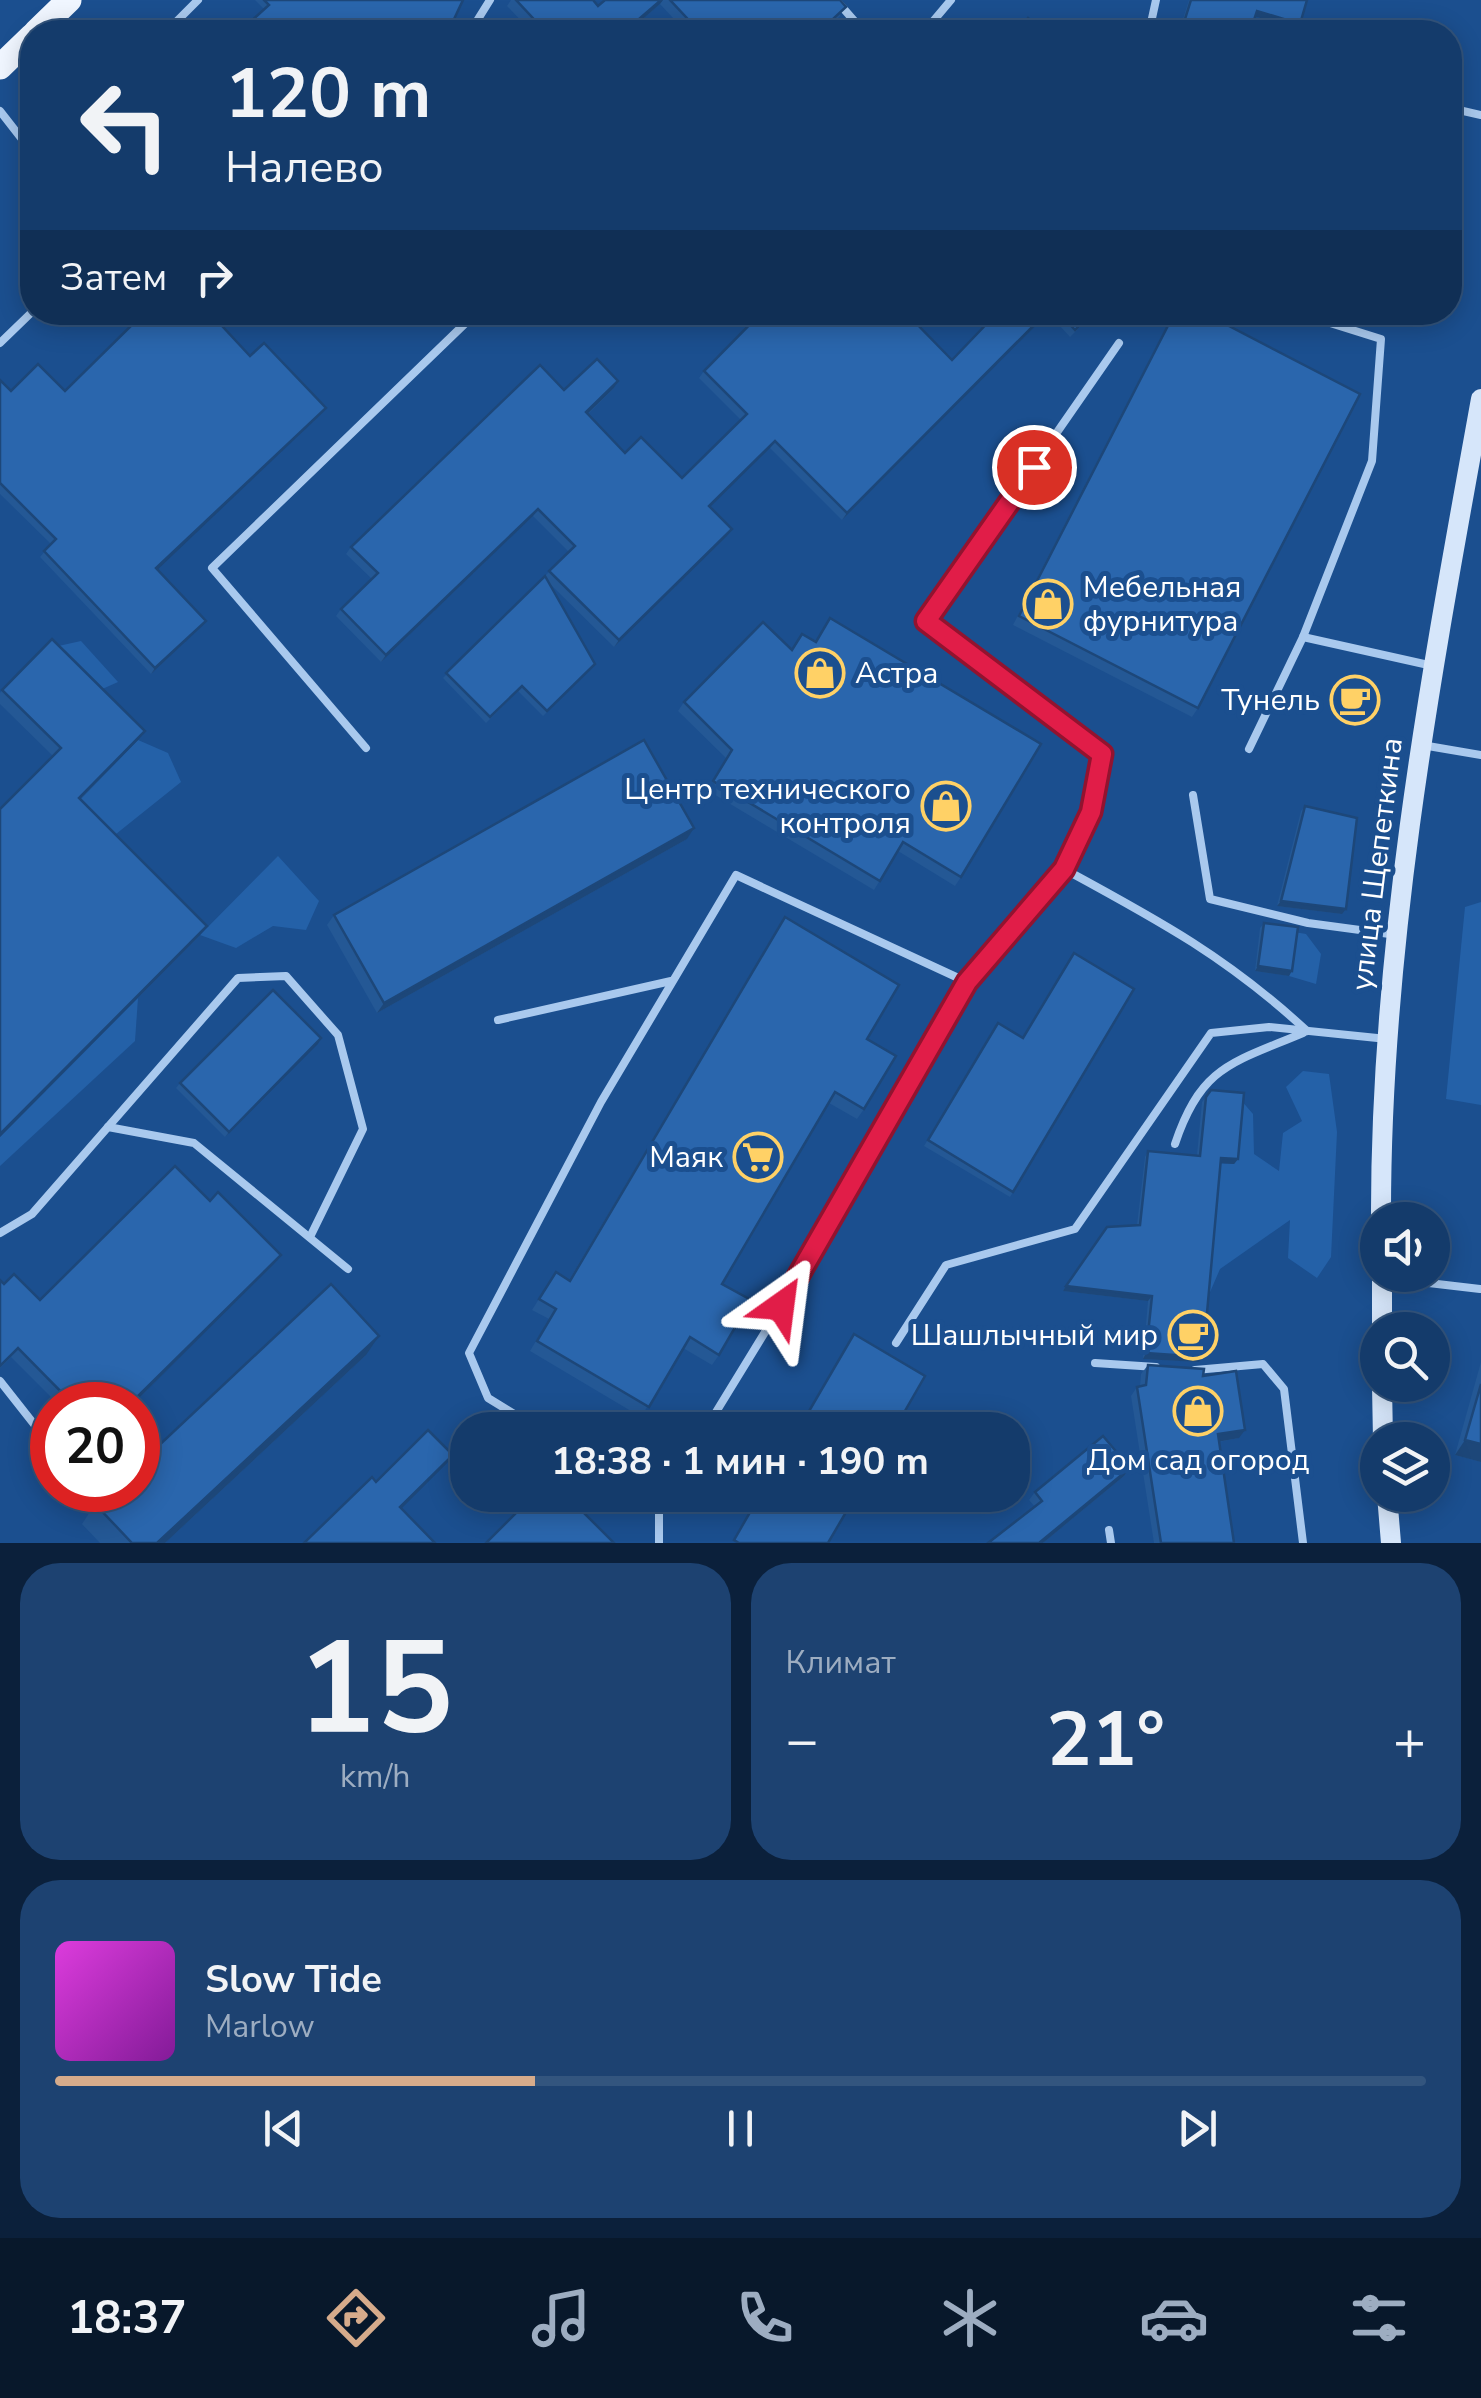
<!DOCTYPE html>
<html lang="ru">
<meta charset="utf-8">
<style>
body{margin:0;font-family:"Nunito Sans",sans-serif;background:#1d4271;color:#f1f3f6;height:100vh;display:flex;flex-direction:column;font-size:38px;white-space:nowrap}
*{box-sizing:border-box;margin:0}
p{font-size:32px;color:#9dadc1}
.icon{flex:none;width:55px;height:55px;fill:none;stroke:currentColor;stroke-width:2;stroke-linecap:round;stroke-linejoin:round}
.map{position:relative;height:1543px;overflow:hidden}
.details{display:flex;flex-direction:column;gap:20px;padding:20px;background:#0b203b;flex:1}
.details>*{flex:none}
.banner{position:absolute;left:20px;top:20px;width:1442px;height:305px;border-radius:40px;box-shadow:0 5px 25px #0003,0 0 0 2px #33557e;background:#143b6b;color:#f1f3f6;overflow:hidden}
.buttons{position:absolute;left:1360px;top:1202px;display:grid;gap:20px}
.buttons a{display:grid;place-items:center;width:90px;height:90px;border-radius:50%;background:#143b6b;box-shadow:0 5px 25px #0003,0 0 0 2px #33557e;font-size:50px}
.speed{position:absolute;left:30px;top:1382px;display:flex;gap:20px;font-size:50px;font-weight:700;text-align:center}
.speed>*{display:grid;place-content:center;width:130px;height:130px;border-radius:50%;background:#143b6b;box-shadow:0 5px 25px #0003,0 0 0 2px #33557e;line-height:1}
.speed .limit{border:15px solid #d22;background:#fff;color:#111}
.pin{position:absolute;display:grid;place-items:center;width:85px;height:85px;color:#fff;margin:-42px;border:5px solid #fff;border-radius:50%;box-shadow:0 2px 10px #0007}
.me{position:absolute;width:110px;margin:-55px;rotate:31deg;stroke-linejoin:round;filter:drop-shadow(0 0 8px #0008)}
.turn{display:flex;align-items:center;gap:35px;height:210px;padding:0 40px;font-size:45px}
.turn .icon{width:130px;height:130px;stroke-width:2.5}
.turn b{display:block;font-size:70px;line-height:85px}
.then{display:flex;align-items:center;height:95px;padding:0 40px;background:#0003;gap:20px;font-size:38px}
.big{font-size:75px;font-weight:700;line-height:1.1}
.details .widget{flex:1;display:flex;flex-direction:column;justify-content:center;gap:15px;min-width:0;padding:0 35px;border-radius:40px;background:#1d4271}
.details .dial{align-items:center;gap:0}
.dial b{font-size:130px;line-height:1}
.song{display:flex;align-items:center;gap:30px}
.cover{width:120px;height:120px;border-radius:15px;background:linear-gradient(135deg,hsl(300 70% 55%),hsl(290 70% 35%))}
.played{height:10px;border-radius:5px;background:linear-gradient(90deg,#d6ab8b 35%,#33557e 35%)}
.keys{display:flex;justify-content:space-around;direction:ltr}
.heat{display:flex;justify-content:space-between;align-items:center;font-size:55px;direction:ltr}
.details .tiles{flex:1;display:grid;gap:20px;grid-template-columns:1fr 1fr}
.widget:last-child{grid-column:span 2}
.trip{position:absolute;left:450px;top:1412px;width:580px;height:100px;border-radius:40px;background:#143b6b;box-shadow:0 5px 25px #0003,0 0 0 2px #33557e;font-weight:700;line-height:100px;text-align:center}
.tab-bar{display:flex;height:160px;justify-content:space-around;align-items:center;background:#08182b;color:#9dadc1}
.tab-bar .icon{width:70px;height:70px}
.tab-bar .active{color:#d6ab8b}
.tab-bar b{font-size:45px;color:#f1f3f6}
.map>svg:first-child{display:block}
</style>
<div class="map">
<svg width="1481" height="1543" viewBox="0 0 1481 1543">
<rect width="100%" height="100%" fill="#1b4f8f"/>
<!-- green -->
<g fill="#2461a8">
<path d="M 81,641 L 118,682 L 91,694 L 45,649 Z"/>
<path d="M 138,740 L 168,753 L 181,782 L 106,842 L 72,808 Z"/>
<path d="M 278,856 L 319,901 L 306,930 L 273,926 L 236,948 L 200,935 Z"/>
<path d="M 1481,902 L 1481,1105 L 1446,1099 L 1465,907 Z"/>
<path d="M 1294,932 L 1306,934 L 1321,954 L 1316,984 L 1289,976 Z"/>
<path d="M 138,998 L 135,1041 L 0,1166 L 0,1137 Z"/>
<path d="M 1303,1071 L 1329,1074 L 1337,1132 L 1331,1257 L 1317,1278 L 1288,1258 L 1290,1220 L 1220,1269 L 1204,1306 L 1217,1163 L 1234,1164 L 1240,1099 L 1253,1114 L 1254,1154 L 1279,1171 L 1283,1133 L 1302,1121 L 1286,1087 Z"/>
</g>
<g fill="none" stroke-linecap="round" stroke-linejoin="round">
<!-- service -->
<g stroke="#a9c9ee" stroke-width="8">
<path d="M 836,0 L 864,32"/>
<path d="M 166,32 L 198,0"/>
<path d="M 470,32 L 490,0"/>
<path d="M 924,32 L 951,0"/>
<path d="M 1149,32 L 1156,0"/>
<path d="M 1450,108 L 1481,115"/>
<path d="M 0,111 L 32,152"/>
<path d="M 0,343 L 32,312"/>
<path d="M 1303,637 L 1433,666"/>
<path d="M 1422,745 L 1481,755"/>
<path d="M 366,748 L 212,568 L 477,312"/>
<path d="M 1249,749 L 1303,637 L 1372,461 L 1381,339 L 1295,312"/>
<path d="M 1193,795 L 1210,899 L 1308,923 L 1397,935"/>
<path d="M 1064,869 C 1158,920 1227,957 1307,1031"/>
<path d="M 498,1020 L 671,981"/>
<path d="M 108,1127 L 194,1143 L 348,1269"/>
<path d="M 1175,1144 C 1201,1066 1232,1063 1303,1033"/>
<path d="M 0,1233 L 32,1214 L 238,978 L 286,976 L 338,1035 L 363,1129 L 310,1237"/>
<path d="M 1386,1278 L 1480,1289"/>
<path d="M 896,1343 L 946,1265 L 1075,1229 L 1211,1033 L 1269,1027 L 1387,1039"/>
<path d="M 1095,1363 L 1156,1367"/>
<path d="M 1195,1370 L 1263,1364 L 1284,1389 L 1303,1543"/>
<path d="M 0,1381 L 52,1447"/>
<path d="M 540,1430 L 488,1398 L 469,1353 L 601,1102 L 736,875 L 967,982"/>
<path d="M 705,1430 L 838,1213 L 967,982 L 1064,869 L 1091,812 L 1102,753 L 926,621 L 1119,343"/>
<path d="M 644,1495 L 659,1505 L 659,1543"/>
<path d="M 1109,1530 L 1111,1543"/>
</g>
<!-- secondary -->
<g stroke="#d6e6fa" stroke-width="20">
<path d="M 1381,1220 C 1380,944 1432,670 1481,399"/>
<path d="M 1382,1275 L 1382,1330"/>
<path d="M 1382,1385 L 1383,1440"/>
<path d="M 1387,1495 L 1391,1543"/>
</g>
<!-- primary -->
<g stroke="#f0f6ff" stroke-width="25">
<path d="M 36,32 L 69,0"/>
<path d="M 0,67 L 32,36"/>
</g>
</g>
<!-- wall -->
<g fill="#245895">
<path d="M 255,0 L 463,0 L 265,10 Z"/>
<path d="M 511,0 L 593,0 L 598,6 L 605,0 L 840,0 L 840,16 L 836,20 L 847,32 L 686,32 L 660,4 L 628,32 L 532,32 L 507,6 Z"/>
<path d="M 1189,0 L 1307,0 L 1300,24 L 1296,29 L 1255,16 L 1250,32 L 1179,32 Z"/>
<path d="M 998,312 L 1095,312 L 1070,337 L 1048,313 L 842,520 L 770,448 L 710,507 L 732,529 L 727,536 L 614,647 L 549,583 L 591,669 L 543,716 L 518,691 L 486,723 L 443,678 L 569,552 L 533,516 L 381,662 L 336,616 L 341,609 L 372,579 L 346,554 L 351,547 L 564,390 L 618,381 L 614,388 L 588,414 L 625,453 L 682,478 L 741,420 L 699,378 L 704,371 L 952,360 Z"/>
<path d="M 1174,312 L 1202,312 L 1198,708 L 1192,717 L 1013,625 Z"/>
<path d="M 250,356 L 321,414 L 157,569 L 201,627 L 151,674 L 40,557 L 51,544 L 0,494 L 0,380 L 11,391 L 65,391 Z"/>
<path d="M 830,618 L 961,877 L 955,886 L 898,851 L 874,890 L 707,790 L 726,758 L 678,711 L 684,702 L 792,649 L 815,642 Z"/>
<path d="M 2,690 L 138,740 L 81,799 L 207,926 L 200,935 L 0,1137 L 53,756 L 0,704 L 0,693 Z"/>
<path d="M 1305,806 L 1342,914 L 1277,906 L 1301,811 Z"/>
<path d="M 687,839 L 377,1013 L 327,925 L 334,915 Z"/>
<path d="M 785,917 L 867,1039 L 864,1109 L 857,1119 L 829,1103 L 722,1284 L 719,1355 L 712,1365 L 683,1348 L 641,1417 L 530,1351 L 549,1319 L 532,1310 L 556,1272 L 569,1280 Z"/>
<path d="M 1264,923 L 1289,976 L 1255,971 L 1260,928 Z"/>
<path d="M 1134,989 L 1010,1197 L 924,1146 L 998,1023 L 1023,1037 Z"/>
<path d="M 321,1038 L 225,1137 L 176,1088 L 180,1083 Z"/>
<path d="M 1206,1097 L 1238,1159 L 1234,1164 L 1221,1163 L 1203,1357 L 1199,1362 L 1143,1359 L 1148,1301 L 1063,1291 L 1107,1227 L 1137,1225 L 1145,1157 L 1148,1151 L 1197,1155 L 1202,1102 Z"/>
<path d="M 210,1201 L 281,1255 L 274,1264 L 132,1405 L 59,1405 L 11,1357 L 0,1368 L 0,1280 L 4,1284 L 40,1300 Z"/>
<path d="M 366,1355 L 165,1543 L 100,1543 L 82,1524 L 95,1504 Z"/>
<path d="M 1481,1362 L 1481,1462 L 1455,1455 Z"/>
<path d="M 1148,1365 L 1203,1376 L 1239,1438 L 1219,1442 L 1234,1543 L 1154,1543 L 1131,1396 L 1137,1387 L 1140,1386 L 1141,1374 Z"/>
<path d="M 1130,1468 L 1124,1476 L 1043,1543 L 988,1543 L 1035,1507 L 1029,1500 L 1035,1492 Z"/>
</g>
<!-- shaded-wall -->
<g fill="#1d4779">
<path d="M 661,0 L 663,0 L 660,4 L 628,32 L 624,32 Z"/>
<path d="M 1257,11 L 1300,24 L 1296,29 L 1254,16 Z"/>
<path d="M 1047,312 L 1049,312 L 842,520 L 847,513 Z"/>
<path d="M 618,381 L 614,388 L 582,419 L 586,412 Z"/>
<path d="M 326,408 L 321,414 L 152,575 L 156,568 Z"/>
<path d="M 775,441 L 770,448 L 704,513 L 709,506 Z"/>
<path d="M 538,509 L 533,516 L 381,662 L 386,655 Z"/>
<path d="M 732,529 L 727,536 L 614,647 L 619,640 Z"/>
<path d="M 206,621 L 201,627 L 151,674 L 155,668 Z"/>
<path d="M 145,731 L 138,740 L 72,807 L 79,798 Z"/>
<path d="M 694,828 L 687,839 L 377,1013 L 384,1003 Z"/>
<path d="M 1281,901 L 1346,909 L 1342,914 L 1277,906 Z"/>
<path d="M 207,926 L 200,935 L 0,1137 L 0,1134 Z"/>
<path d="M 1258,966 L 1292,971 L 1289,976 L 1255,971 Z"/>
<path d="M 321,1038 L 318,1044 L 225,1137 L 229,1132 Z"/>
<path d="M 1221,1158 L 1238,1159 L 1234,1164 L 1217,1163 Z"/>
<path d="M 281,1255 L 274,1264 L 132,1405 L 129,1405 Z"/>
<path d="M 1066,1286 L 1152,1296 L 1148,1301 L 1063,1291 Z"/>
<path d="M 379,1336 L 366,1355 L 165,1543 L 157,1543 Z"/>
<path d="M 1146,1353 L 1203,1357 L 1199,1362 L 1143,1359 Z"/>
<path d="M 1245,1430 L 1239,1438 L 1211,1443 L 1218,1434 Z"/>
<path d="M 1465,1440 L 1481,1444 L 1481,1462 L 1455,1455 Z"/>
<path d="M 453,1455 L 447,1463 L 394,1516 L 400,1507 Z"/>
<path d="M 1130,1468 L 1124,1476 L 1043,1543 L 1039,1543 Z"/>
</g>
<!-- building -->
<g fill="#2a66ad" stroke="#1d4779" stroke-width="2.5">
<path d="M 264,0 L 463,0 L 448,32 L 239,32 L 269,5 Z"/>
<path d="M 516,0 L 593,0 L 598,6 L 605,0 L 661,0 L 624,32 L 546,32 Z"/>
<path d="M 670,0 L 840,0 L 846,7 L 834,18 L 847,32 L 700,32 Z"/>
<path d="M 1191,0 L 1307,0 L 1300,24 L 1257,11 L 1250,32 L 1181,32 Z"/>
<path d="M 1028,18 L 1046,32 L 1016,32 Z"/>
<path d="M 145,312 L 209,312 L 250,356 L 264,343 L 326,408 L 156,568 L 206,621 L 155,668 L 44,551 L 56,539 L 0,483 L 0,380 L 11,391 L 38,364 L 65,391 Z"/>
<path d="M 762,312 L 905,312 L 952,360 L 998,312 L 1047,312 L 847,513 L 775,441 L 709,506 L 732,529 L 619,640 L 549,571 L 575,546 L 538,509 L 386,655 L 341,609 L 378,573 L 351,547 L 540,365 L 564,390 L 597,359 L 618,381 L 586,412 L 625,453 L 641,437 L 682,478 L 747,414 L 704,371 Z"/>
<path d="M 1059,312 L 1093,312 L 1075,330 Z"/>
<path d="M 1175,312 L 1202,312 L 1360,394 L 1198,708 L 1019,616 Z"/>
<path d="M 545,576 L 595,664 L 547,711 L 522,686 L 490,717 L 446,673 Z"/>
<path d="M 830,618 L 1041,744 L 961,877 L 903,842 L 880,881 L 713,781 L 732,750 L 684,702 L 763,622 L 792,650 L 802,634 L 816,642 Z"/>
<path d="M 52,639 L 145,731 L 79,798 L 207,926 L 0,1134 L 0,809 L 61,748 L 2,690 Z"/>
<path d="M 644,740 L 694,828 L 384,1003 L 334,915 Z"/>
<path d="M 1305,806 L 1357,818 L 1346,909 L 1281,901 Z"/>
<path d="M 785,917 L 899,985 L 867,1039 L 896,1056 L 864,1109 L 835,1092 L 722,1284 L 751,1300 L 719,1355 L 690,1337 L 649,1407 L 537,1341 L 556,1309 L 539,1299 L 556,1272 L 570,1281 Z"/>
<path d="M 1264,923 L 1298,927 L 1292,971 L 1258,966 Z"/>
<path d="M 1074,953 L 1134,989 L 1013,1192 L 928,1140 L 998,1023 L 1023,1038 Z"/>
<path d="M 273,990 L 321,1038 L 229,1132 L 180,1083 Z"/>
<path d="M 1211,1090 L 1244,1093 L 1238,1159 L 1221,1158 L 1203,1357 L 1146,1353 L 1152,1296 L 1066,1286 L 1107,1227 L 1140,1225 L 1148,1151 L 1200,1156 L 1206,1097 Z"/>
<path d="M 175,1166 L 210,1201 L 218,1192 L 281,1255 L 129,1405 L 74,1405 L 18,1348 L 0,1366 L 0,1280 L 4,1284 L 14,1274 L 40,1300 Z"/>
<path d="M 331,1284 L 379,1336 L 157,1543 L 132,1543 L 95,1504 L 111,1490 L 138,1490 L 138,1465 Z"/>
<path d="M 854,1334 L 925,1376 L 894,1430 L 798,1430 Z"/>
<path d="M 1148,1365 L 1204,1369 L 1203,1376 L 1236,1371 L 1245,1430 L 1218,1434 L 1234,1543 L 1161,1543 L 1137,1387 L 1146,1385 Z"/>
<path d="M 1481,1384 L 1481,1444 L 1465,1440 Z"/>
<path d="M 428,1430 L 453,1455 L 400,1507 L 435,1543 L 304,1543 L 372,1477 L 376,1482 Z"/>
<path d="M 1103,1436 L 1130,1468 L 1039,1543 L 988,1543 L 1042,1501 L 1035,1492 Z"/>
<path d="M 534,1495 L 566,1495 L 614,1543 L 486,1543 Z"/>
<path d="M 760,1495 L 856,1495 L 828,1543 L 739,1543 L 734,1540 Z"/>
</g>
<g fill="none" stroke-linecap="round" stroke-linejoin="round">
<!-- route casing -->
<g stroke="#92132f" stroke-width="25">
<path id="route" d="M 781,1306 L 967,982 L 1064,869 L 1091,812 L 1102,754 L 926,621 L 1034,467"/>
</g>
<!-- route -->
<use href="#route" stroke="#e11d48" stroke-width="18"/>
</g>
<!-- icons -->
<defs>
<g id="shop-ring" transform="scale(2.5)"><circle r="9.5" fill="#1b4f8f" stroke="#ffd166" stroke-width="1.5"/><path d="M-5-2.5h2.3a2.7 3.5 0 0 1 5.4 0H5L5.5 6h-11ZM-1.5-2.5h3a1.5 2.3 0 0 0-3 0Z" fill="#ffd166"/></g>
<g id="cafe-ring" transform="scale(2.5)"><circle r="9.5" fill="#1b4f8f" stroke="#ffd166" stroke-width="1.5"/><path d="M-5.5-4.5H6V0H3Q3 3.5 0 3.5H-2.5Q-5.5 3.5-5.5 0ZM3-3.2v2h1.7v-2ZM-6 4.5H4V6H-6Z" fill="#ffd166"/></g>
<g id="supermarket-ring" transform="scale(2.5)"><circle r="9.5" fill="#1b4f8f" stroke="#ffd166" stroke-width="1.5"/><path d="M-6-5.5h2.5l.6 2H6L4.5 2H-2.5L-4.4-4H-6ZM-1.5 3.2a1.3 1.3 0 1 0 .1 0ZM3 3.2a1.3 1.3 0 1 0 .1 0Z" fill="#ffd166"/></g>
</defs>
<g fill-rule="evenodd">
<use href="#shop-ring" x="1048" y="604"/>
<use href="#shop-ring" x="820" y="673"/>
<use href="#cafe-ring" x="1355" y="700"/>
<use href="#shop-ring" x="946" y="806"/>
<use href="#supermarket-ring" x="758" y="1157"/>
<use href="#cafe-ring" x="1193" y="1335"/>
<use href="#shop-ring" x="1198" y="1411"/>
</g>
<g text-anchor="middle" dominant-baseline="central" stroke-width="10" stroke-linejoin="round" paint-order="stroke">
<!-- poi labels -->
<g font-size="30" fill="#fff" stroke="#1b4f8f" text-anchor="end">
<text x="1083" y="587" text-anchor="start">Мебельная<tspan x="1083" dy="34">фурнитура</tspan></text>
<text x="855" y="673" text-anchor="start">Астра</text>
<text x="1320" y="700">Тунель</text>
<text x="911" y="789">Центр технического<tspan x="911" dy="34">контроля</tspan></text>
<text x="723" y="1157">Маяк</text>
<text x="1158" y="1335">Шашлычный мир</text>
<text x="1198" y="1460" text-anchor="middle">Дом сад огород</text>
</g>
<!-- street labels -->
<g font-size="30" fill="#fff" stroke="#1b4f8f">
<text transform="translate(1377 864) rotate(-83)">улица Щепеткина</text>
</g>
</g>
</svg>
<div class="buttons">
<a><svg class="icon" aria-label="sound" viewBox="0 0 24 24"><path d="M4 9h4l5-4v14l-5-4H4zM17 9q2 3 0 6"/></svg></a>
<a><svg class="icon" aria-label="search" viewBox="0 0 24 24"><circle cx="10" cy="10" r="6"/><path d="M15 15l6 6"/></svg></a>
<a><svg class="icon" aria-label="layers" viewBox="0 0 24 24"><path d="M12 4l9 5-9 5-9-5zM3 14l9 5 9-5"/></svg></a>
</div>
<div class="speed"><div class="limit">20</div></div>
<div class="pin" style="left:1034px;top:467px;background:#d93025"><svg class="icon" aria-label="arrive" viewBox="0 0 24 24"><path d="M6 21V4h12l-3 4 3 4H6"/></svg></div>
<svg class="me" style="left:781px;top:1306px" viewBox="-20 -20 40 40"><path d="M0-17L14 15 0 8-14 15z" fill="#e11d48" stroke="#fff" stroke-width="4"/></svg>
<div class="trip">18:38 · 1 мин · 190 m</div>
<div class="banner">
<div class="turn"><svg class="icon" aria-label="left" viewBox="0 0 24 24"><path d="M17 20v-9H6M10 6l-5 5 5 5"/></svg><div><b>120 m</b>Налево</div></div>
<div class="then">Затем<svg class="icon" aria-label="right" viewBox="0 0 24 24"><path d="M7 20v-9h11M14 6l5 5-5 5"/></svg></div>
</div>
</div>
<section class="details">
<div class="tiles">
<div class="widget dial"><b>15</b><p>km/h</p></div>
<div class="widget"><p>Климат</p>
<div class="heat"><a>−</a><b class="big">21°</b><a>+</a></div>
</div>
<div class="widget">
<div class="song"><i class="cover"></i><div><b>Slow Tide</b><p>Marlow</p></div></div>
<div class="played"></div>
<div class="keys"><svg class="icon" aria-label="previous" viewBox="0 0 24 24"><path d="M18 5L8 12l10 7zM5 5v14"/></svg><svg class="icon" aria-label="pause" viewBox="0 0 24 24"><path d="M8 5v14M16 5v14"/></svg><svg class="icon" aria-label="next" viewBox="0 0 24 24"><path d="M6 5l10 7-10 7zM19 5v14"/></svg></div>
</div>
</div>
</section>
<nav class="tab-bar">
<b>18:37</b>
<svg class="icon active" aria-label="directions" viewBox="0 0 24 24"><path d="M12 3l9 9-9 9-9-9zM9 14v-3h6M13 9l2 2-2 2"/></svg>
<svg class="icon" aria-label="music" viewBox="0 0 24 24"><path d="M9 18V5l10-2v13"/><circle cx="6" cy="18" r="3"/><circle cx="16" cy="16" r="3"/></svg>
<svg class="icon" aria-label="phone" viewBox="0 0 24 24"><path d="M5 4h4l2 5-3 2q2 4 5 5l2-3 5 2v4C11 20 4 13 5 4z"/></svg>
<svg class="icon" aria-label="climate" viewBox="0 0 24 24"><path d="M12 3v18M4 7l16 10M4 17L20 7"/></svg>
<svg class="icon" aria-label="car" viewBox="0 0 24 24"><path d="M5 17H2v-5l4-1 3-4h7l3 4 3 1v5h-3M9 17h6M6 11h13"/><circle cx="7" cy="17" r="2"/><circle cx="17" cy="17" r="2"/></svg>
<svg class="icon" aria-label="filters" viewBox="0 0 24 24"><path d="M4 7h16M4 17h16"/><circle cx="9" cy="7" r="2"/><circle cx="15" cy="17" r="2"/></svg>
</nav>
